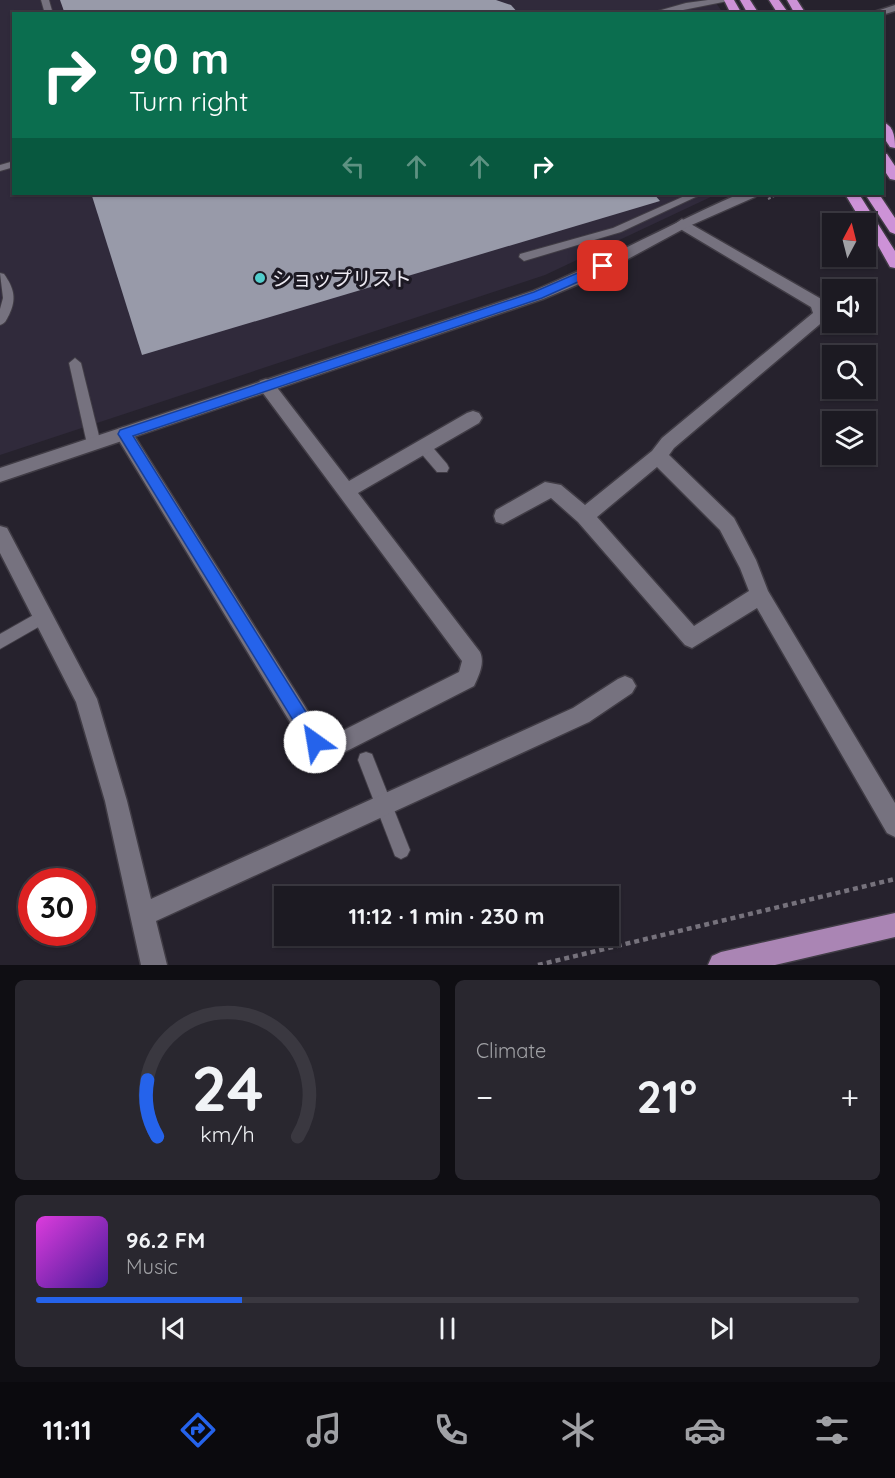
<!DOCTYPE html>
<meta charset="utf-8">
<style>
body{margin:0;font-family:Quicksand,"Noto Sans JP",sans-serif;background:#29272f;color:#f1f3f6;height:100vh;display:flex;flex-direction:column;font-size:22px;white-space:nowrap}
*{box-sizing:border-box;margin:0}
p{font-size:20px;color:#a0a1a5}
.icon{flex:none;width:33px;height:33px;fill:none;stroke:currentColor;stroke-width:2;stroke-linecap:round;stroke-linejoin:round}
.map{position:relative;height:965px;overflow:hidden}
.side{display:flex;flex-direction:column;gap:15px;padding:15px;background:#0f0e13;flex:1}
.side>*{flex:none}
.guide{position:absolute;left:12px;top:12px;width:872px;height:183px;border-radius:0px;box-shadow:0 2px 4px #0004,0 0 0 2px #3a3840;background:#0b6e4f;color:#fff;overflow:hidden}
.needle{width:39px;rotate:7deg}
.tools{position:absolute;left:822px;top:213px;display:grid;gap:12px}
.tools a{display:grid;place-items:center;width:54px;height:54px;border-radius:0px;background:#1c1a22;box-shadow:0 2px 4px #0004,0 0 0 2px #3a3840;font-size:30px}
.speed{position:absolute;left:18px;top:868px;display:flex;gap:12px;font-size:30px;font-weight:700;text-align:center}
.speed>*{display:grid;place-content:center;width:78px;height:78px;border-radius:50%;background:#1c1a22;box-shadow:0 2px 4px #0004,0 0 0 2px #3a3840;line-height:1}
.speed .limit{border:9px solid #d22;background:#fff;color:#111}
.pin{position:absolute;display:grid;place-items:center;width:51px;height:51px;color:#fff;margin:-26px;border-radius:12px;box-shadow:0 3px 9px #0006}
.me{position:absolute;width:66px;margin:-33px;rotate:328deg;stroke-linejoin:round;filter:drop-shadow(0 0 4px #0008)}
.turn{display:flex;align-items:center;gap:21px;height:126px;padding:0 18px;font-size:27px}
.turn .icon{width:78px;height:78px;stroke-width:2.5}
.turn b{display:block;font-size:42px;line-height:51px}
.lanes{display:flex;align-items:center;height:57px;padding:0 18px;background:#0003;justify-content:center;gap:30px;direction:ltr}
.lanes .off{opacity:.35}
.big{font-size:45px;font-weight:700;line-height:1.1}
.side .widget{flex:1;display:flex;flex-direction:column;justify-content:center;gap:9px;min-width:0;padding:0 21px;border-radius:9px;background:#29272f}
.side .dial{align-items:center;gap:0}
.dial svg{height:156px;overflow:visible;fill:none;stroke:#3a3840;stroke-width:7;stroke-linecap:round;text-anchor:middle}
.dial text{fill:#f1f3f6;stroke:none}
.song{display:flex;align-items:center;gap:18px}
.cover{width:72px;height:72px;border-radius:9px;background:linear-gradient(135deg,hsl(300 70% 55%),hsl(260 70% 35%))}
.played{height:6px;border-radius:3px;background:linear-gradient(90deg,#2563eb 25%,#3a3840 25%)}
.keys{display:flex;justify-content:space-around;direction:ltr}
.heat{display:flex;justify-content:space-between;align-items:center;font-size:33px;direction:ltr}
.side .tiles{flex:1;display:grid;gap:15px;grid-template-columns:1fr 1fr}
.widget:last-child{grid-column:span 2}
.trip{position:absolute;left:274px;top:886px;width:345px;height:60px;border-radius:0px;background:#1c1a22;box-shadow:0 2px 4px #0004,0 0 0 2px #3a3840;font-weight:700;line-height:60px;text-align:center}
.dock{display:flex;height:96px;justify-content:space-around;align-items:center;background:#0b0a0e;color:#a0a1a5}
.dock .icon{width:42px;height:42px}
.dock .selected{color:#2563eb}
.dock b{font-size:27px;color:#f1f3f6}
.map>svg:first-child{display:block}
</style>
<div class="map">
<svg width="895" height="965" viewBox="0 0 895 965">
<rect width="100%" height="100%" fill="#26222d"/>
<!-- built -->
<path fill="#302a3b" d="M 0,0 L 714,0 L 723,13 L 14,14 L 14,194 L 717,194 L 545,275 L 0,455 Z"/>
<!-- building -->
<g fill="#989aa9">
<path d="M 60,0 L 496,0 L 511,5 L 519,14 L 65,14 Z"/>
<path d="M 101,194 L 654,194 L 660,201 L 142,355 L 92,196 Z"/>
</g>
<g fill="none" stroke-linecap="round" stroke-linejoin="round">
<!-- lane casing -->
<g stroke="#403c45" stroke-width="2">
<g id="lane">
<path d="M 41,0 L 49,0 L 53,14 L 45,14 Z"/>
<path d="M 708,0 L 733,0 L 663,14 L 647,14 L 686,3 Z"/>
<path d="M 14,161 L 14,167 L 0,171 L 0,165 Z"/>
<path d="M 689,194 L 702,194 L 621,232 L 524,261 L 519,257 L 520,254 L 613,228 Z"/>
<path d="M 0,273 L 4,274 C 14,288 17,299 9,315 C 6,320 6,323 0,325 L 0,309 L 3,298 Z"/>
<path d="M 75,358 L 81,363 L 101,444 L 99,448 L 89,448 L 87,444 L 69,363 Z"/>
<path d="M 424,442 L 429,443 L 447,464 L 449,468 L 447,472 L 437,472 L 419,451 L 417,447 L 419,443 Z"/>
<path d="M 44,609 L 49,611 L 51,616 L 49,621 L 0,649 L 0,634 Z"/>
<path d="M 366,752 L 372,754 L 410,850 L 407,856 L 401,859 L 395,856 L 358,760 L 360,754 Z"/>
</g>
</g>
<!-- street casing -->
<g stroke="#403c45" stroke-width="3">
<g id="street">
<path d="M 895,5 L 895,11 L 882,15 L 868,14 Z"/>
<path d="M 682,219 L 823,300 L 829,315 L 826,319 L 674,448 L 669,455 L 734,518 L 756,560 L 768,591 L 895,803 L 895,837 L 887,833 L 757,608 L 692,648 L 685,645 L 578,522 L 551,498 L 503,524 L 496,522 L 494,516 L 496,510 L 545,482 L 561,485 L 585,505 L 652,451 L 662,438 L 813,313 L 811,307 L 677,227 L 675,224 ZM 657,467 L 720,530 L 740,568 L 749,591 L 694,626 L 597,517 Z"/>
<path d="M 266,379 L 272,381 L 349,481 L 467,413 L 473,411 L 479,413 L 482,418 L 479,423 L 358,493 L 480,652 C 485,663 479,675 474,686 L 339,755 L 315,753 L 307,750 L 115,434 L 118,429 L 124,427 L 130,429 L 321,732 L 338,733 L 459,672 L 462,661 L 260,389 L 258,385 L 260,381 Z"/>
<path d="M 0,526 L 7,528 L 97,699 L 127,801 L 151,899 L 573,708 L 618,679 L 625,676 L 632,679 L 636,686 L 632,693 L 589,722 L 156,921 L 167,965 L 141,965 L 105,801 L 76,702 L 0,553 Z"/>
</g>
</g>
<!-- secondary casing -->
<g stroke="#403c45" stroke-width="3">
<path id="secondary" d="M 739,194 L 757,194 L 755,197 L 687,227 L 591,279 L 543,299 L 0,482 L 0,468 L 533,291 C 603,262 669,224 739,194 Z"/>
</g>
<!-- primary casing -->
<g stroke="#403c45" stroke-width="3">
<path id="primary" d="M 895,913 L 895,937 L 775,965 L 708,965 L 712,956 L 721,952 Z"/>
</g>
<!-- highway casing -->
<g stroke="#403c45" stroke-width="3">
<g id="highway">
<path d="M 724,0 L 734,0 L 742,14 L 731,14 Z"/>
<path d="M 740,0 L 750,0 L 759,14 L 748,14 Z"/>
<path d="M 769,0 L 779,0 L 789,14 L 778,14 Z"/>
<path d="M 787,0 L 797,0 L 806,14 L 795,14 Z"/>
<path d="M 882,122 C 894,125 895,138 895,148 L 890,147 L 882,135 Z"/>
<path d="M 882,153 L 887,154 L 895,166 L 895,180 L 890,179 L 882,167 Z"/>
<path d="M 845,194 L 859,194 L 895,251 L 895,268 L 890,267 L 866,224 L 863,224 Z"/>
<path d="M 865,194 L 879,194 L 895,218 L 895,234 L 890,232 Z"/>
</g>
</g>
<!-- path-far1 -->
<path stroke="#76727c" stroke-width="2" stroke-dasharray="3 2" stroke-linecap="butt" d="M 768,199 L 779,194"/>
<!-- path -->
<path stroke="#76727c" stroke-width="4.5" stroke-dasharray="5 4" stroke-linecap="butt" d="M 538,965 L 895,879"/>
<!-- lane -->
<use href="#lane" fill="#76727f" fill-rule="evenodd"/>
<!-- street -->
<use href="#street" fill="#76727f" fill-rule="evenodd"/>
<!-- secondary -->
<use href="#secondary" fill="#76727f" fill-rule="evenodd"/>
<!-- primary -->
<use href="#primary" fill="#aa85b4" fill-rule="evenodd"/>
<!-- highway -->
<use href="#highway" fill="#cd92d7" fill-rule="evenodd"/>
</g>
<!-- route -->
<path fill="#2563eb" stroke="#184099" stroke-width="1.5" d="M 603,262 L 607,263 L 607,269 L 542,298 L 133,436 L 321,736 L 324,742 L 321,748 L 315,750 L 310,748 L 120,437 L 118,434 L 120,430 L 534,292 Z"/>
<!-- markers -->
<circle fill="#52cdcc" stroke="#1c1923" stroke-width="2" cx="260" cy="278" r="6"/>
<g text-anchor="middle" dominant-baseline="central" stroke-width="6" stroke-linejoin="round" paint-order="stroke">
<!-- poi labels -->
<g font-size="20" fill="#ece9f1" stroke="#1c1923" text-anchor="start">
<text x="272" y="278">ショップリスト</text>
</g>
</g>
</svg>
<div class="tools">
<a><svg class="needle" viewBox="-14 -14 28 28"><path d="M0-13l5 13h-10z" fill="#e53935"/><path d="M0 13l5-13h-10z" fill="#a0a1a5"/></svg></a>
<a><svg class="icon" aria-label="sound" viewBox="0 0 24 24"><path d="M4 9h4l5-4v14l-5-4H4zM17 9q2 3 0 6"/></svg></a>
<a><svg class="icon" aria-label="search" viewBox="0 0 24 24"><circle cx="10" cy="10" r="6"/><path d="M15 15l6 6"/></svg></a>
<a><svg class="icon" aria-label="layers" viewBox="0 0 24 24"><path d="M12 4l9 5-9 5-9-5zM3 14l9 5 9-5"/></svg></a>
</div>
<div class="speed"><div class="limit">30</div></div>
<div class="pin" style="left:603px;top:266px;background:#d93025"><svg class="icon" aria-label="arrive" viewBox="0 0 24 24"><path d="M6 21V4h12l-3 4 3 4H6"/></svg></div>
<svg class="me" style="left:315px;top:742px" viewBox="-20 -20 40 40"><circle r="19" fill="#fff"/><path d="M0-13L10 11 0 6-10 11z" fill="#2563eb"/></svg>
<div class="trip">11:12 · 1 min · 230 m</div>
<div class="guide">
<div class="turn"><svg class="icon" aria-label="right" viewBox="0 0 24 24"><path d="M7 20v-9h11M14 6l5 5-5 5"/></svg><div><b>90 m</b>Turn right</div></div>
<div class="lanes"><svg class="icon off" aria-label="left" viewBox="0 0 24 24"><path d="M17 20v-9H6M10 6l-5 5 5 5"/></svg><svg class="icon off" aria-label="ahead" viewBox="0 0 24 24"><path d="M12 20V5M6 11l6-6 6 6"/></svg><svg class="icon off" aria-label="ahead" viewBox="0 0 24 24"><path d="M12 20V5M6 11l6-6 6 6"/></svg><svg class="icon" aria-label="right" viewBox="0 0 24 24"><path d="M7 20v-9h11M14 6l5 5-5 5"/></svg></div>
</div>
</div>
<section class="side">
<div class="tiles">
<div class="widget dial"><svg viewBox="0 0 100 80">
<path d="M14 69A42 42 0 1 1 86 69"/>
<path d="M14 69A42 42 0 0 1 9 40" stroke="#2563eb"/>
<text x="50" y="56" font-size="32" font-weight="700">24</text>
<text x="50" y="72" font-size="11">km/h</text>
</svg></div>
<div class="widget"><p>Climate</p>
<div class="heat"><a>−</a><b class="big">21°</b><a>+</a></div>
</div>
<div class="widget">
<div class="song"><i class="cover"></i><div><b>96.2 FM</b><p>Music</p></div></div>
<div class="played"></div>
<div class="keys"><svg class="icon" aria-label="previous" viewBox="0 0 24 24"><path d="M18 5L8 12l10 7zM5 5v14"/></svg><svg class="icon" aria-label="pause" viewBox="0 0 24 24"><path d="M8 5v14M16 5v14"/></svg><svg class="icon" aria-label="next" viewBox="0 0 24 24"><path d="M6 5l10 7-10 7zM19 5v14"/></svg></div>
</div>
</div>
</section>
<nav class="dock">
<b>11:11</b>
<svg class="icon selected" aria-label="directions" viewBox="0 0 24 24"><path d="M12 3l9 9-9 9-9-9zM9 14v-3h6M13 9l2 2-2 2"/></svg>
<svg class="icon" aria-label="music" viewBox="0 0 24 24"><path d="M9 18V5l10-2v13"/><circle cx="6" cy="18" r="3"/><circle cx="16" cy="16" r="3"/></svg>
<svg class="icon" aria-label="phone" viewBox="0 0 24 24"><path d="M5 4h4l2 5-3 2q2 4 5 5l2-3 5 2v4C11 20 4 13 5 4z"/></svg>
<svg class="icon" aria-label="climate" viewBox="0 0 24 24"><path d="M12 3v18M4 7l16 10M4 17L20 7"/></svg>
<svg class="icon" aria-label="car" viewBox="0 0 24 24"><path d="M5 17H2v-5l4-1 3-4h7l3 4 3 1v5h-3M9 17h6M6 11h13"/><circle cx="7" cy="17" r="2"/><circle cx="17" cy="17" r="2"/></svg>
<svg class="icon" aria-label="filters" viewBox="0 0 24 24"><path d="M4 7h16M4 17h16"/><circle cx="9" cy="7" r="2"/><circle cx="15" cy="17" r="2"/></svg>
</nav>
